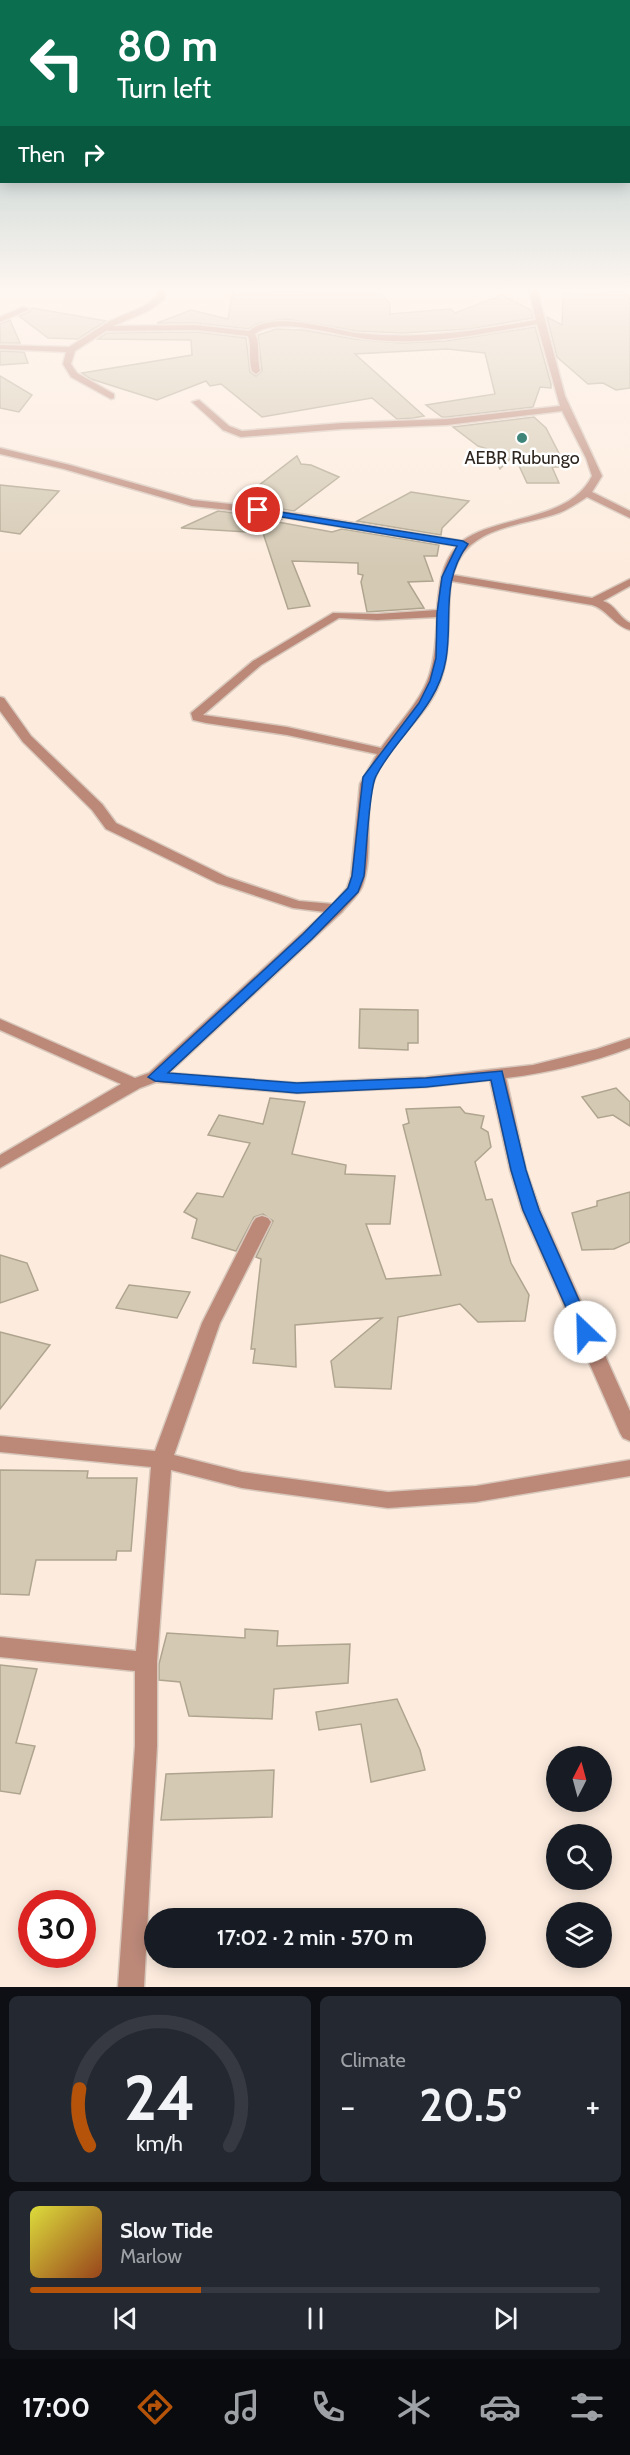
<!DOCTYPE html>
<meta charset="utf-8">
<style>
body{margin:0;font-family:Cabin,sans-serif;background:#242831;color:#f1f3f6;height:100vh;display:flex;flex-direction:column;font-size:22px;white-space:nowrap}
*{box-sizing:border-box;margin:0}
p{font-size:20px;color:#9ea1a6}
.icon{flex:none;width:33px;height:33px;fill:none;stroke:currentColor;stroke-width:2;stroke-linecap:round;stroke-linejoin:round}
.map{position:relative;height:1987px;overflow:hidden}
.side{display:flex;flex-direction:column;gap:9px;padding:9px;background:#0d0f14;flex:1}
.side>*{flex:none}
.guide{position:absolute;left:0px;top:0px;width:630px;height:183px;box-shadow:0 3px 15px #0003;background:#0b6e4f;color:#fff;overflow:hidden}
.needle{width:39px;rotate:6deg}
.buttons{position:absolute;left:546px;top:1746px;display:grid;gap:12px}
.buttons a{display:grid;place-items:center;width:66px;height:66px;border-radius:50%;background:#171b24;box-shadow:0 3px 15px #0003;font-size:30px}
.speed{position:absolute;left:18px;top:1890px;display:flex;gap:12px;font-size:30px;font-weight:700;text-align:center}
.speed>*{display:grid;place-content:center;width:78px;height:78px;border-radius:50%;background:#171b24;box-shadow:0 3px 15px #0003;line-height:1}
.speed .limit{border:9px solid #d22;background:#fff;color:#111}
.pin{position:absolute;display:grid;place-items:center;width:51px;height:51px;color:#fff;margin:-26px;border:3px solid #fff;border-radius:50%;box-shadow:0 2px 6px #0007}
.me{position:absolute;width:66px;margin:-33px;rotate:336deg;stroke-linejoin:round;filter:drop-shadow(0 0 4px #0008)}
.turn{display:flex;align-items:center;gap:21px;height:126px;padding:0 18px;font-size:27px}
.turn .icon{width:78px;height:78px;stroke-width:2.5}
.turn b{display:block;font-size:42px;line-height:51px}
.then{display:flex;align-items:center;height:57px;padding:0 18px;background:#0003;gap:12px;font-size:22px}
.big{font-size:45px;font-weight:600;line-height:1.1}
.side .tile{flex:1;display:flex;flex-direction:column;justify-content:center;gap:9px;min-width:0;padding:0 21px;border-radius:9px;background:#242831}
.side .dial{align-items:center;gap:0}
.dial svg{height:156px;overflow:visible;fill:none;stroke:#363941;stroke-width:7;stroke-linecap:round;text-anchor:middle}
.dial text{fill:#f1f3f6;stroke:none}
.song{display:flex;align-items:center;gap:18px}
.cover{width:72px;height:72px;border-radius:9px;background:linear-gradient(135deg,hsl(60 70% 55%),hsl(20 70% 35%))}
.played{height:6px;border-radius:3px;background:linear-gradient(90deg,#b45309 30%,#363941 30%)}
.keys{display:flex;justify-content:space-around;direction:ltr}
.heat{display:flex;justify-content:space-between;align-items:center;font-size:33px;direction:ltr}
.side .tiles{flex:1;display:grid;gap:9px;grid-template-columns:1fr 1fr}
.tile:last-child{grid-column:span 2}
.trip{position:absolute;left:144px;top:1908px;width:342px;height:60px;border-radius:30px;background:#171b24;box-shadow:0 3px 15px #0003;font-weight:600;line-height:60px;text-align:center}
.menu{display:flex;height:96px;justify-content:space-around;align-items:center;background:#090b0e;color:#9ea1a6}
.menu .icon{width:42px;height:42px}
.menu .current{color:#b45309}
.menu b{font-size:27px;color:#f1f3f6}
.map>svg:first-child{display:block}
</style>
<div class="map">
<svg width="630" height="1987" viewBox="0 0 630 1987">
<rect width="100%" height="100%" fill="#fdecde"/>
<!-- building -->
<g fill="#d4c9b3" stroke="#afa58f" stroke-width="1.5">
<path d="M 233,290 L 260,290 L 261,292 L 375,290 L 390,303 L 390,314 L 451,309 L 455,313 L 502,295 L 531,310 L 533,318 L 469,329 L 403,333 L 357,331 L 286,319 L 259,323 L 249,329 L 196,323 L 157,323 L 191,310 L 228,319 Z"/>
<path d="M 624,291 L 630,298 L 630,388 L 616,390 L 603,383 L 588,384 L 557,357 L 547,317 L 562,325 L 563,294 Z"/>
<path d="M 32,308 L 106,321 L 78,339 L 48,338 L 19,316 L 31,311 Z"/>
<path d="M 10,320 L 20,343 L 0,343 L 0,324 Z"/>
<path d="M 535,327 L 551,384 L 551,388 L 540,387 L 533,407 L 447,417 L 442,417 L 426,405 L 495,394 L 485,353 L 447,349 L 355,354 L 424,416 L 413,418 L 397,419 L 372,398 L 262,417 L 221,384 L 210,386 L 206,381 L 157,400 L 91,379 L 82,373 L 192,355 L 191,340 L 98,339 L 107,333 L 196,332 L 246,338 L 250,372 L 256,376 L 262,371 L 258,335 L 276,329 L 303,330 L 354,339 L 400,343 L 446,341 Z"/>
<path d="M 0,351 L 24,352 L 28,363 L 0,365 Z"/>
<path d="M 0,376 L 32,395 L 19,412 L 0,408 Z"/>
<path d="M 534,417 L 546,428 L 566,467 L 552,467 L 559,483 L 527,483 L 514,455 L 500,469 L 491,450 L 478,446 L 453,427 Z"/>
<path d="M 297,456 L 301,464 L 311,465 L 339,477 L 294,511 L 237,502 Z"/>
<path d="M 0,485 L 59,491 L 20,534 L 0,531 Z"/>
<path d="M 411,492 L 469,501 L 442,528 L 441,535 L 357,521 Z"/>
<path d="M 218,511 L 282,519 L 278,522 L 332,532 L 342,529 L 439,545 L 437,556 L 424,556 L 433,581 L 408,582 L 424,608 L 367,612 L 361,582 L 363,575 L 358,574 L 358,563 L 292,561 L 310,606 L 288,609 L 263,533 L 181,528 Z"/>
<path d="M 360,1009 L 418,1010 L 418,1043 L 408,1043 L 408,1050 L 359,1048 Z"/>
<path d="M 616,1088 L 630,1102 L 630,1126 L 613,1115 L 598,1118 L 582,1097 Z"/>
<path d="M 270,1098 L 305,1102 L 292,1154 L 346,1165 L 345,1174 L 395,1176 L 390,1224 L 366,1224 L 386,1279 L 441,1275 L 403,1125 L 409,1123 L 406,1109 L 460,1107 L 465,1113 L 484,1116 L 481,1128 L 488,1132 L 491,1147 L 475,1162 L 486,1200 L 492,1199 L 511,1263 L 529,1295 L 525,1321 L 478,1322 L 460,1304 L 398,1317 L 391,1389 L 335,1387 L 331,1361 L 382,1318 L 295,1325 L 296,1367 L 253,1363 L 255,1349 L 251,1349 L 261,1259 L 256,1257 L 273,1221 L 263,1214 L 254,1217 L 236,1251 L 192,1238 L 197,1219 L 184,1212 L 197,1193 L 223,1197 L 250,1143 L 208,1135 L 219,1115 L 263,1124 Z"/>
<path d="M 630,1192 L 630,1242 L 614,1249 L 582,1250 L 572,1213 L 597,1206 L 597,1201 Z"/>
<path d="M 0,1255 L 27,1263 L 38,1290 L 0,1303 Z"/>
<path d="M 129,1285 L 190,1292 L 177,1318 L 116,1308 Z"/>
<path d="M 0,1332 L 50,1345 L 0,1409 Z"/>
<path d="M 0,1470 L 88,1471 L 87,1478 L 137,1478 L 131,1551 L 117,1551 L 116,1560 L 36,1560 L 29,1595 L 0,1594 Z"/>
<path d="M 245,1629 L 278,1631 L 277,1646 L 350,1644 L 348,1683 L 274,1689 L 272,1719 L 189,1716 L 180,1682 L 159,1680 L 159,1664 L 167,1633 L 245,1638 Z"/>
<path d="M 0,1665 L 37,1669 L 16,1743 L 35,1746 L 20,1794 L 0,1791 Z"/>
<path d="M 397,1699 L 420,1750 L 425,1770 L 371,1782 L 361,1724 L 319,1730 L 316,1712 Z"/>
<path d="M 274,1770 L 272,1817 L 161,1820 L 166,1774 Z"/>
</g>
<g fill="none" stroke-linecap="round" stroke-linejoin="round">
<!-- street casing -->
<g stroke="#d8c8bc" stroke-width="3">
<g id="street">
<path d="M 158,290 L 166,290 L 164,300 L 148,311 L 113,326 L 196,325 L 249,331 C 274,310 328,329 357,333 C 420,340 475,331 536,320 L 529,290 L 537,290 L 565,396 L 602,476 L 592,492 L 630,511 L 630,518 L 587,497 C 578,503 569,509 559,513 C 520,527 465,526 453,575 L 592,598 L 630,579 L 630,586 L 603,601 C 617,606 617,616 630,623 L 630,630 C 613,625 608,610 592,605 L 451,581 C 446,617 453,655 437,689 C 422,722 387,744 375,778 C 362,813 375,853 362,887 C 358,896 348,904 342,912 L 169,1073 L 297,1083 L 426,1077 L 533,1065 L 597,1049 L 630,1038 L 630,1048 C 590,1063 548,1073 506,1078 L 526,1170 L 540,1210 L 630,1411 L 630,1441 L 623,1438 L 620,1433 L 522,1210 L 510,1170 L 490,1080 L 426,1087 L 297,1093 L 156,1082 L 140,1088 L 0,1168 L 0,1155 L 121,1084 L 0,1030 L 0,1019 L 135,1078 L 149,1073 L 325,912 L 293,908 L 217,883 L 106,829 L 92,810 L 23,742 L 0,711 L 0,697 L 4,698 L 31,736 L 102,804 L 116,823 L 227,877 L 299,901 L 333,904 L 347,888 L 351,876 L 360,784 L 377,754 L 287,735 L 206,723 L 193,720 L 191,713 L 253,661 L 333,613 L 377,614 L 437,610 C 439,587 441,564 457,546 L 258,513 L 192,506 L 64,469 L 0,454 L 0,448 L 70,465 L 193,500 L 258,507 L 462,541 C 500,514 569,522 592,476 L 586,458 L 562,411 L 447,425 L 342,429 L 241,437 L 223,430 L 192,402 L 199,400 L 229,426 L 242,431 L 342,423 L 447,419 L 560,406 L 537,324 C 477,335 415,348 354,337 C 329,333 276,317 255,334 C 260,342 257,359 260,371 L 256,374 L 252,371 C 248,358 252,346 248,336 L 196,330 L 106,331 L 75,351 L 71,364 L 77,373 L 114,394 L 114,398 L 111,399 L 71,377 L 63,364 L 66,352 L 0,349 L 0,345 L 69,347 L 110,321 L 142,307 L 157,297 ZM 437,617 C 435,689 422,693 381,748 L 287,727 L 203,715 L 261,665 L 339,618 L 377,620 Z"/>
<path d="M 23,307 L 30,309 L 0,322 L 0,317 Z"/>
<path d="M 262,1216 L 268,1218 L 271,1222 L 220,1323 L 174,1455 L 242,1472 L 388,1492 L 476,1486 L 630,1460 L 630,1476 L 476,1502 L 388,1508 L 242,1488 L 171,1470 L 157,1662 L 157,1746 L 144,1987 L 118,1987 L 135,1746 L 135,1671 L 0,1657 L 0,1637 L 136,1651 L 151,1467 L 0,1452 L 0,1436 L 155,1451 L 202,1323 L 253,1222 L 256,1218 Z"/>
</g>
</g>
<!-- street -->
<use href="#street" fill="#bc8979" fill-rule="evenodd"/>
</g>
<!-- sky -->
<linearGradient id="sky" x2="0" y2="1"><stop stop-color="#96b8bc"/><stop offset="0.51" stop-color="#fef6f0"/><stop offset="1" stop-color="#fef6f0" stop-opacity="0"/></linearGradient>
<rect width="630" height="568" fill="url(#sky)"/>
<!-- route -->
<path fill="#1a73e8" stroke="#114b97" stroke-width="1.5" d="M 255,508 L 463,541 L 468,544 C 440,582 453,618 446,659 C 438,708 397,735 376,776 C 369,787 366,858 364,876 L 358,892 L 312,939 L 168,1073 L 297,1083 L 426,1078 L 502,1071 L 526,1170 L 539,1210 L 593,1332 L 591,1336 L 585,1338 L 579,1336 L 577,1332 L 523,1210 L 511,1170 L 491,1080 L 426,1087 L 297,1093 L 155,1081 L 148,1077 L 303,934 L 348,888 L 352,876 L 363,777 L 419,703 L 430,681 L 436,658 L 437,613 L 442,577 L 457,546 L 258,513 L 255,512 Z"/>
<!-- markers -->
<circle fill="#3f8479" stroke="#fff" stroke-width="2" cx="522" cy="438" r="6"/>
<g text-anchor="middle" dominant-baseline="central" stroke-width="5" stroke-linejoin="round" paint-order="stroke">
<!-- far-poi labels -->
<g font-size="18" fill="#2e261f" stroke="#fff">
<text x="522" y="458">AEBR Rubungo</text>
</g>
</g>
</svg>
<div class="buttons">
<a><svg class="needle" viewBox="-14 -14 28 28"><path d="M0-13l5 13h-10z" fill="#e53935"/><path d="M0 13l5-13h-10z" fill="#9ea1a6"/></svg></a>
<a><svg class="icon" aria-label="search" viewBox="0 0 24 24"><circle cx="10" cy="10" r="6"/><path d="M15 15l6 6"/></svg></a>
<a><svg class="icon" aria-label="layers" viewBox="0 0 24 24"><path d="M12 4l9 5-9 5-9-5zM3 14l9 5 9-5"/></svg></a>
</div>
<div class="speed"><div class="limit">30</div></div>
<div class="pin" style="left:258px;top:510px;background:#d93025"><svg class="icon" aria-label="arrive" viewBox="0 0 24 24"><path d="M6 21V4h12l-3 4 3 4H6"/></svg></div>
<svg class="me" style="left:585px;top:1332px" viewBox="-20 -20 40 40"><circle r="19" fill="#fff"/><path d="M0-13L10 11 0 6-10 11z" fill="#1a73e8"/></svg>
<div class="trip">17:02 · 2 min · 570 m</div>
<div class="guide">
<div class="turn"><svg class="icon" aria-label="left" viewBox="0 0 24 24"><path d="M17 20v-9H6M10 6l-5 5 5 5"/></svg><div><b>80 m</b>Turn left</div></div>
<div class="then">Then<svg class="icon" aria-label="right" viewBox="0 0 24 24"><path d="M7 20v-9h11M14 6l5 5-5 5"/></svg></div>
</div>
</div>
<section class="side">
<div class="tiles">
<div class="tile dial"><svg viewBox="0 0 100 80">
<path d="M14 69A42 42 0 1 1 86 69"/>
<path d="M14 69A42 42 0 0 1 9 40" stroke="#b45309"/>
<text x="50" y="56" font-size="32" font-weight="700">24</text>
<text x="50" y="72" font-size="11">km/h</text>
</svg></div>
<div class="tile"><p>Climate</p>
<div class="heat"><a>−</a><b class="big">20.5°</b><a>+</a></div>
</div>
<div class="tile">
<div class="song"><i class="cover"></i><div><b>Slow Tide</b><p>Marlow</p></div></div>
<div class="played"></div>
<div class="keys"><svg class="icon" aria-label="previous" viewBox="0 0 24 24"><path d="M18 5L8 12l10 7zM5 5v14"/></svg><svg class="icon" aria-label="pause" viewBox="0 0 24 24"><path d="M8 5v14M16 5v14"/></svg><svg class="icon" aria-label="next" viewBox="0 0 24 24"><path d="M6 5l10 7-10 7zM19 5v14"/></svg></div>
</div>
</div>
</section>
<nav class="menu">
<b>17:00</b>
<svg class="icon current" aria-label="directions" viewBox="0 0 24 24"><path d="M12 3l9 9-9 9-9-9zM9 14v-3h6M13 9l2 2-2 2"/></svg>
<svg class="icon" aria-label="music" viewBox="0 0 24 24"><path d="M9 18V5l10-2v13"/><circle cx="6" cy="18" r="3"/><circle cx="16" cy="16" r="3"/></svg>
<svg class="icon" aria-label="phone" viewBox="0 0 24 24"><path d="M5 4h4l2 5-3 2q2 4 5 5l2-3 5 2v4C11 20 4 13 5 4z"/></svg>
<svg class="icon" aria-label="climate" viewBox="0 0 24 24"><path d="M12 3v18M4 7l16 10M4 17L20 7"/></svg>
<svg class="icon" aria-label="car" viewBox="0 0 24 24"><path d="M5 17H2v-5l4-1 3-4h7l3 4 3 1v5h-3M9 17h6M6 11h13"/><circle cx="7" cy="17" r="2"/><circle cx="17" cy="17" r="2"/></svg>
<svg class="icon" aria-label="filters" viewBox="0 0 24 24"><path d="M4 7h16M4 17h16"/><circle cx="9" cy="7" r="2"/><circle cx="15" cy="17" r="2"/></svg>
</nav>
